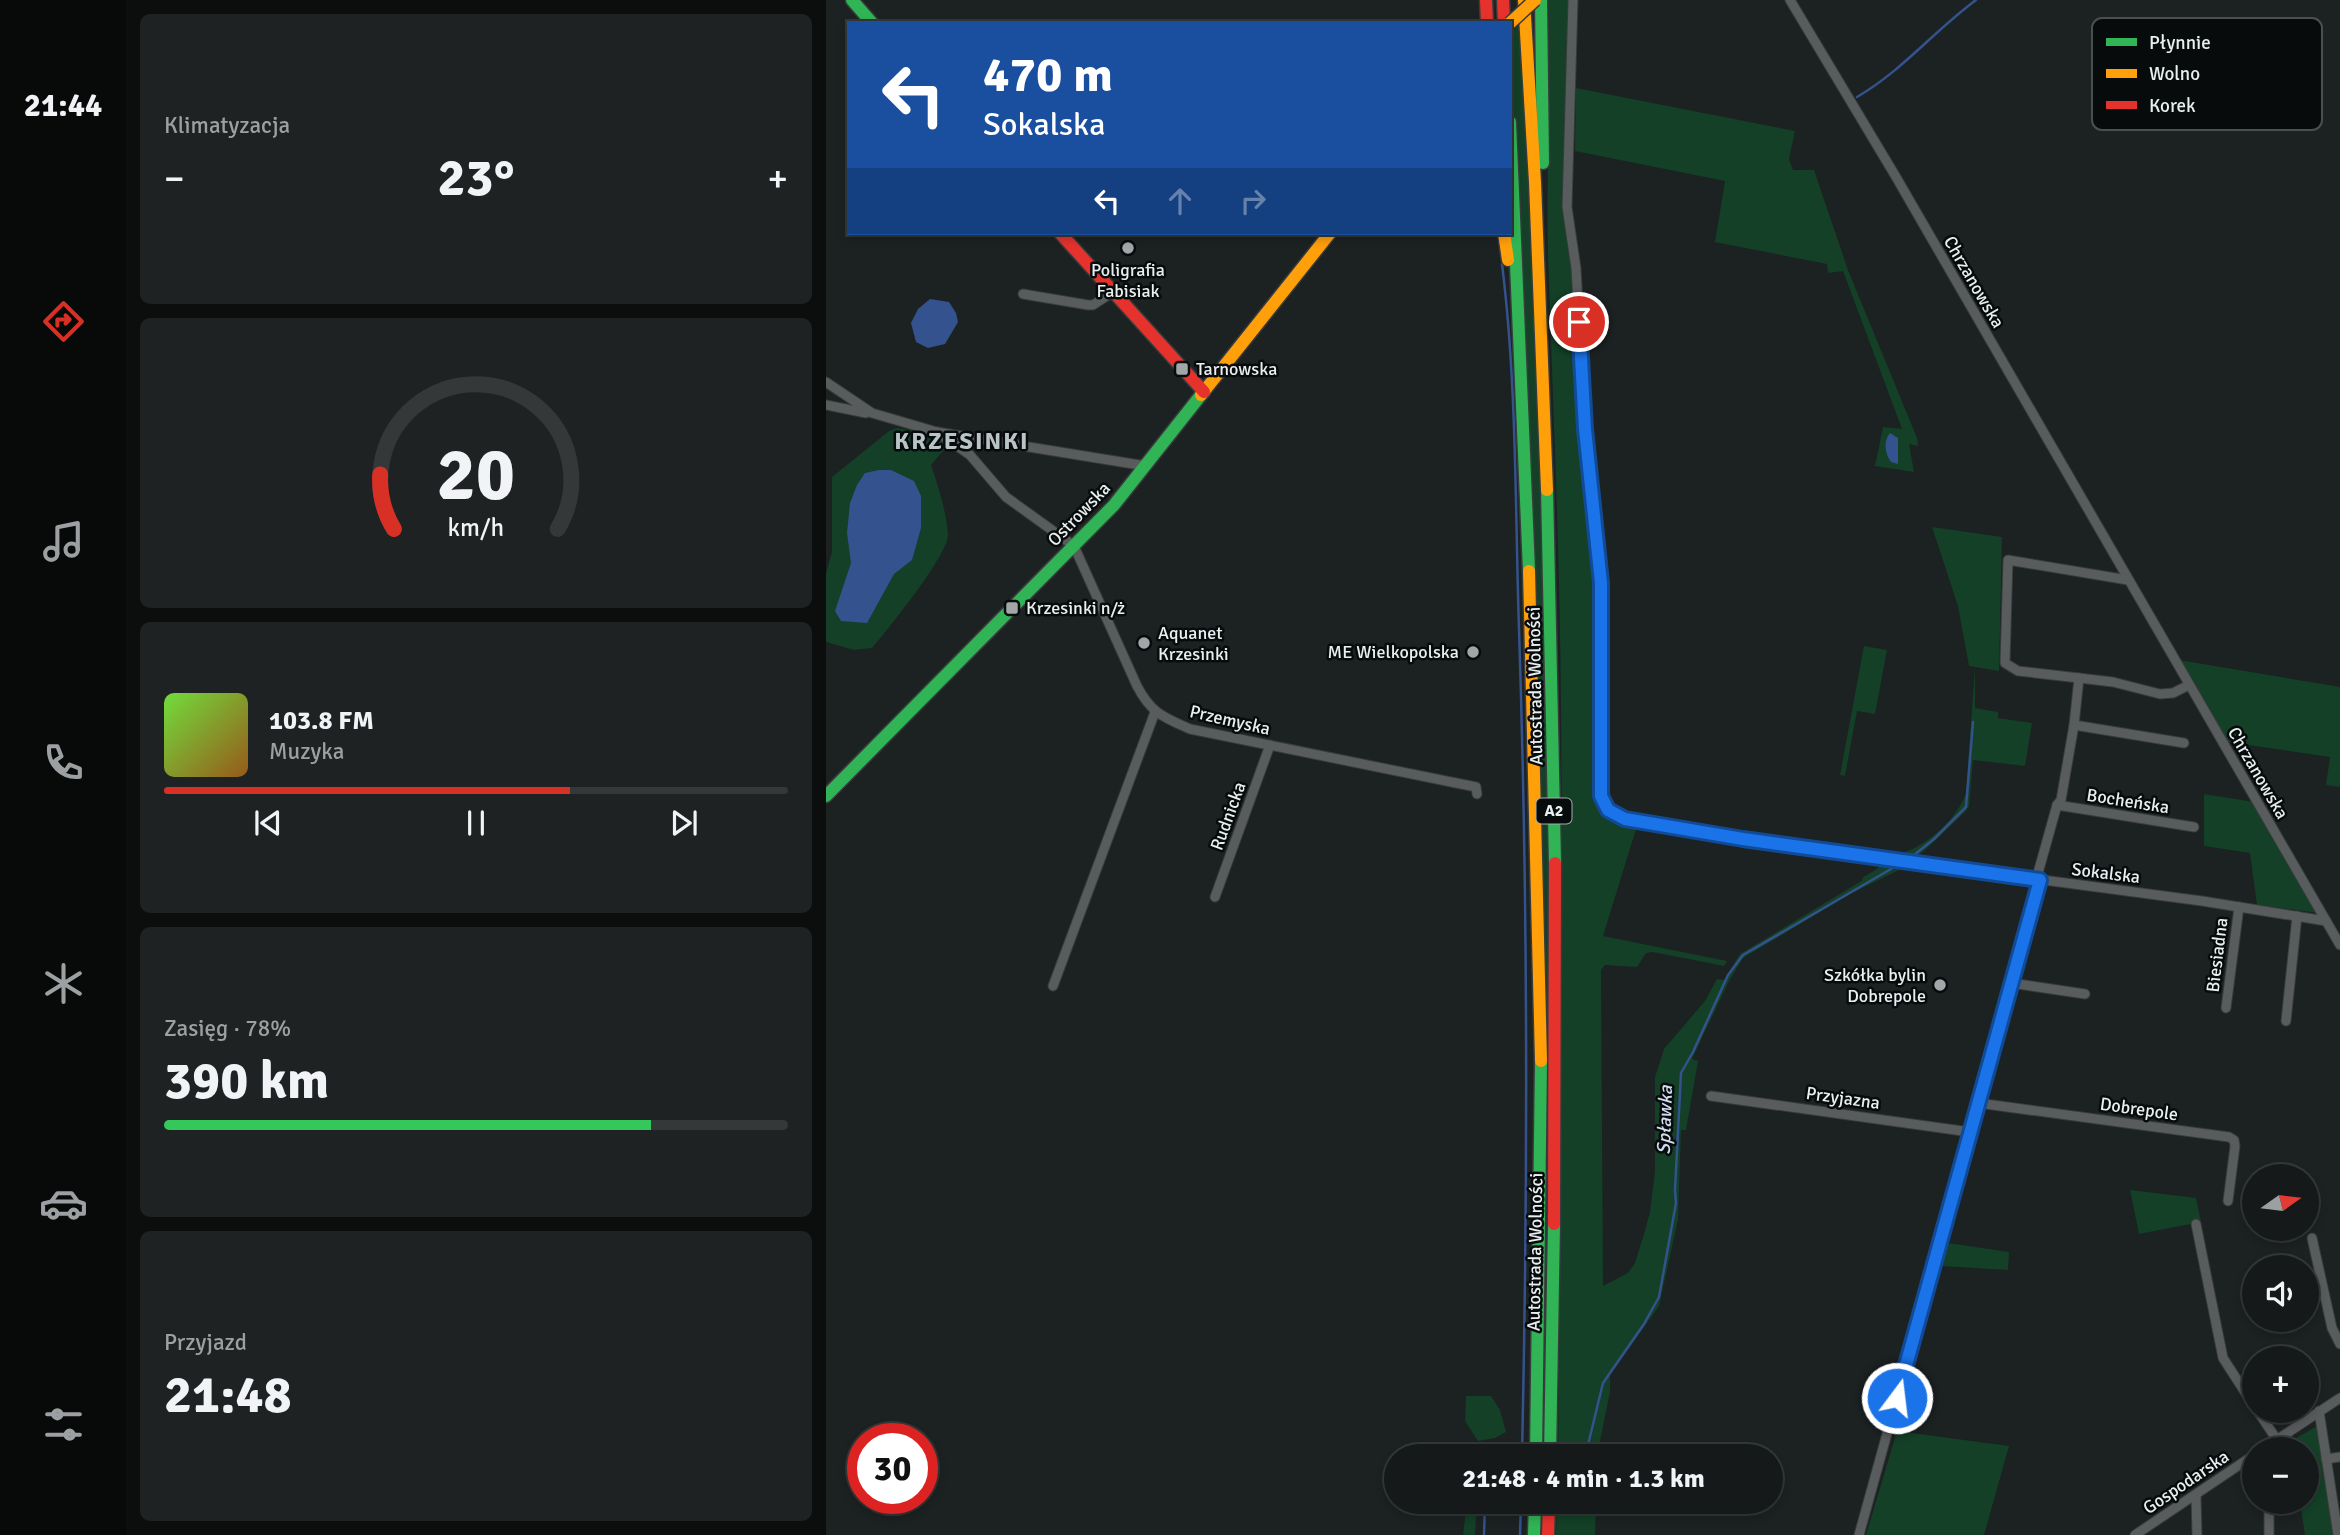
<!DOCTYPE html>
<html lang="pl">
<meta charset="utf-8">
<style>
body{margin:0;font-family:Signika,sans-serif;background:#1e2222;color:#f1f3f6;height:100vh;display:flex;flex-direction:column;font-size:26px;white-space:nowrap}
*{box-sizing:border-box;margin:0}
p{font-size:23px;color:#9da0a2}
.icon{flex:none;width:38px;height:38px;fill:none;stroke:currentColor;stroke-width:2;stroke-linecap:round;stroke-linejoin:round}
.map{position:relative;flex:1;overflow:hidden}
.drawer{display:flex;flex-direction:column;gap:14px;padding:14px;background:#0c0e0e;width:700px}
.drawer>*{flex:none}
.guide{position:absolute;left:21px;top:21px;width:665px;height:214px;border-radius:0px;box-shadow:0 4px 10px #0003,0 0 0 2px #343838;background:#1a4fa0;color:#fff;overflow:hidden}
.needle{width:46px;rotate:76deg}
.buttons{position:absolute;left:1416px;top:1164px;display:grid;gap:14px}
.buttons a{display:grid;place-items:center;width:77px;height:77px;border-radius:50%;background:#151919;box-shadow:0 4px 10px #0003,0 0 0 2px #343838;font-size:35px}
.speed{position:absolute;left:21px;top:1423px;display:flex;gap:14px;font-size:35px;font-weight:700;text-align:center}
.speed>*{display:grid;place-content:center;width:91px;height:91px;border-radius:50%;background:#151919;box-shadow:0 4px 10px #0003,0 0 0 2px #343838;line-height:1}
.speed .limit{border:10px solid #d22;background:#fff;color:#111}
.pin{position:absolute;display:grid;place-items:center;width:60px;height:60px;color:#fff;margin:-30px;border:4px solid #fff;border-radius:50%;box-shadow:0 2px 7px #0007}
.me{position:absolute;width:77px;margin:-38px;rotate:15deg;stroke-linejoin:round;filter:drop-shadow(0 0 5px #0008)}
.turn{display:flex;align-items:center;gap:24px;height:147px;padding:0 21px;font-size:32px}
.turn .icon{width:91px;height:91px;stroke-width:2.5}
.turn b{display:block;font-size:49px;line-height:60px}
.lanes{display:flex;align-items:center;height:66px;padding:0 21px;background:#0003;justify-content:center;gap:35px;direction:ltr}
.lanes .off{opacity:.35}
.big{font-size:52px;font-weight:700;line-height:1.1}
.drawer .card{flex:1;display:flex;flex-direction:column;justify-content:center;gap:10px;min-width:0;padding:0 24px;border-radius:10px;background:#1e2222}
.drawer .dial{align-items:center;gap:0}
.dial svg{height:182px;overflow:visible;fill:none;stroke:#343838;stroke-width:7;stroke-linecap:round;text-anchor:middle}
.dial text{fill:#f1f3f6;stroke:none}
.song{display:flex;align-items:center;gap:21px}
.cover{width:84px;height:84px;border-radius:10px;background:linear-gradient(135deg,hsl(100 70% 55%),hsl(30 70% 35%))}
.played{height:7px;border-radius:4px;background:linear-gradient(90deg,#d93025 65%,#343838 65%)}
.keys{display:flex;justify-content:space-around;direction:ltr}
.heat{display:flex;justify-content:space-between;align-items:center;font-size:38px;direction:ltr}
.charge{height:10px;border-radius:5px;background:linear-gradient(90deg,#34c759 78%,#343838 0)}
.trip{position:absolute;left:558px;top:1444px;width:399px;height:70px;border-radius:35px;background:#151919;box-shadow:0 4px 10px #0003,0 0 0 2px #343838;font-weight:700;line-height:70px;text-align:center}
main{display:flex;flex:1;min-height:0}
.dock{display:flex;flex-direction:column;width:126px;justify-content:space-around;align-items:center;background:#080a0a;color:#9da0a2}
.dock .icon{width:49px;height:49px}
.dock .active{color:#d93025}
.dock b{font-size:32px;color:#f1f3f6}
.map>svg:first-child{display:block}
</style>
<main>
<nav class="dock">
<b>21:44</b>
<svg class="icon active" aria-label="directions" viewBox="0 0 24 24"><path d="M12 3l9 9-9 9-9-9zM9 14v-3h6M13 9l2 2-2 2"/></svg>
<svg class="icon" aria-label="music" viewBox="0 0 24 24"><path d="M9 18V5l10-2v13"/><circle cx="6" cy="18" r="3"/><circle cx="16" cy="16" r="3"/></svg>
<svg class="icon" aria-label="phone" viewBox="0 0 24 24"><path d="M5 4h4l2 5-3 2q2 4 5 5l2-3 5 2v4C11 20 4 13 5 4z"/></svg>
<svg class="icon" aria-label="climate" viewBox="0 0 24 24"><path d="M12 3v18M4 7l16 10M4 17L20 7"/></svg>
<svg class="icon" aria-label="car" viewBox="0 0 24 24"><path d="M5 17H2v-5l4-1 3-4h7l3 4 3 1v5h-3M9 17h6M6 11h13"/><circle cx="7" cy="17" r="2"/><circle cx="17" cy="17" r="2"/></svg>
<svg class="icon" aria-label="filters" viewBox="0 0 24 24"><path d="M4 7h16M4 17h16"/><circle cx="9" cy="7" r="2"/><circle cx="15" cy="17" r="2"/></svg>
</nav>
<section class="drawer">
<div class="card"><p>Klimatyzacja</p>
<div class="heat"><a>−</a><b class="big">23°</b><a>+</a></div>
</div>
<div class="card dial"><svg viewBox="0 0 100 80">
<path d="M14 69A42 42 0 1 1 86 69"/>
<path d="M14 69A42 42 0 0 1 8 45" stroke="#d93025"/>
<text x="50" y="56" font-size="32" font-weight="700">20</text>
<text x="50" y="72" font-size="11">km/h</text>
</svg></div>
<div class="card">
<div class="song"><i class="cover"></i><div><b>103.8 FM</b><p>Muzyka</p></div></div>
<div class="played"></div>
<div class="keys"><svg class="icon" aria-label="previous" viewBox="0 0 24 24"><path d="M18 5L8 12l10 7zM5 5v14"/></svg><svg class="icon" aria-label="pause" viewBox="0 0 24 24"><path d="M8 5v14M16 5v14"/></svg><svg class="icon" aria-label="next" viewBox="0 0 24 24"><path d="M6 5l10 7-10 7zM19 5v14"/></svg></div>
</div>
<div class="card"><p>Zasięg · 78%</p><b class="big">390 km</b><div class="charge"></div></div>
<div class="card"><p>Przyjazd</p><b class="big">21:48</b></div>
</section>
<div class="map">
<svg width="1514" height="1535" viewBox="0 0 1514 1535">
<rect width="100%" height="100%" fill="#1c2121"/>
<!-- green -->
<g fill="#134027">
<path d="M 722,0 L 744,0 L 738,215 L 747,281 L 751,381 L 767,548 L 777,809 L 784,816 L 811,826 L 777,936 L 901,961 L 898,966 L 827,952 L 820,953 L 811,967 L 779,965 L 775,970 L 777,1286 L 802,1273 L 809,1263 L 818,1234 L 824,1212 L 829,1171 L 829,1077 L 838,1049 L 879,1001 L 891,979 L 898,980 L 914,954 L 1037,880 L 1036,878 L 1051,869 L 1054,864 L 1079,867 L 1026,893 L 917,958 L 903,981 L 866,1059 L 872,1061 L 860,1130 L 855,1130 L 852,1219 L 833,1306 L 784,1375 L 784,1392 L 771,1456 L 732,1456 C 735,1207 737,958 735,710 C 734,558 727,407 722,256 C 720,171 725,85 722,0 Z"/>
<path d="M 695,23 L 721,584 L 723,1108 L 694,220 L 684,41 L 684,33 Z"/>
<path d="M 750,88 L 969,131 L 963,159 L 967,170 L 988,170 L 1022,270 L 1091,438 L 1092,446 L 1083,444 L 1088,472 L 1049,466 L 1057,427 L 1076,429 L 1017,271 L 1002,273 L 1001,264 L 889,242 L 899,181 L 749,151 Z"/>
<path d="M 71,428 L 112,436 L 122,445 L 105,465 C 112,485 121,514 122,535 C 122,555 61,631 46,648 L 28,650 L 0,642 L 0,573 L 6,552 L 6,477 L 63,431 Z"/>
<path d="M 1106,527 L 1176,537 L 1173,671 L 1149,667 L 1149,708 L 1172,712 L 1172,718 L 1206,723 L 1199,766 L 1147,760 L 1143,806 L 1140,811 L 1098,851 L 1085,860 L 1065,856 C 1094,852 1131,821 1140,793 L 1149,667 L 1143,666 L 1132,606 Z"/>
<path d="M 1038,646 L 1061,650 L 1049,714 L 1031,711 L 1019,776 L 1014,775 Z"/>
<path d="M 1353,660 L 1514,687 L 1514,787 L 1500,785 L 1504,757 L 1402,742 Z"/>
<path d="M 1378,794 L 1428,802 L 1493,913 L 1431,905 L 1424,853 L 1378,846 Z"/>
<path d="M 1304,1190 L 1370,1198 L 1375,1222 L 1313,1234 Z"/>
<path d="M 1122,1243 L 1183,1252 L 1182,1270 L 1115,1266 Z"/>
<path d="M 640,1396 L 665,1396 L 674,1410 L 680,1432 L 669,1438 L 652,1441 L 639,1421 Z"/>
<path d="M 1491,1426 L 1509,1535 L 1479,1535 L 1474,1502 L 1480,1502 L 1480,1449 L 1468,1449 L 1467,1440 Z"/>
<path d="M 1071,1431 L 1183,1446 L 1158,1535 L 1040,1535 Z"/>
<path d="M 641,1502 L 651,1502 L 649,1535 L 637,1535 Z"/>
<path d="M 731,1502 L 770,1502 L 769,1535 L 730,1535 Z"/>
</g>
<!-- water -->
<g fill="#34528e">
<path d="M 104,299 L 123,302 L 130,313 L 132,322 L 119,344 L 102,348 L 90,342 L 85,323 L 92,309 Z"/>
<path d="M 1064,433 L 1072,438 L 1072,464 L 1065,462 C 1059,454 1057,441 1064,433 Z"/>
<path d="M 53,470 L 65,470 L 88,481 L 95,496 L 95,528 L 86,560 L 68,574 L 41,623 L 15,621 L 9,611 L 25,563 L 21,533 L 24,503 L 31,485 L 39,473 Z"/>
</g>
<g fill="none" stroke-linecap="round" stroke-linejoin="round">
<!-- stream -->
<g stroke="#34528e" stroke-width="2.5">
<path d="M 1031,97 C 1077,70 1108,31 1150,0"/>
<path d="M 676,264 C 691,384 689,508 693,629 C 702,905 702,1180 696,1456"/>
<path d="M 1083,859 L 1108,839 L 1140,807 L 1147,722"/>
<path d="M 752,1451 L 761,1449 L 777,1383 L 818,1324 L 833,1297 L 850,1203 L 849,1190 L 855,1073 L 867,1052 L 902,975 L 917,955 L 1070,866"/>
<path d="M 661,1456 L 667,1449 L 677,1449"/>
<path d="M 658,1535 L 659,1502"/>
<path d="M 694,1535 L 695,1502"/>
</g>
<!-- street casing -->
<g stroke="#383b3c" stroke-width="11">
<g id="street">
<path d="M 747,0 L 741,207 L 750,268 L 759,429 L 775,583 L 775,796 L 782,810 L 799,819 L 1043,857 L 1376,901 L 1500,921"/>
<path d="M 964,0 L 1070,177 L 1514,945"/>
<path d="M 197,294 L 262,305 L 267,305 L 287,292"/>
<path d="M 0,382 L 46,413 L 111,432 L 320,466"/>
<path d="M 0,405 L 40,413"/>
<path d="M 111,432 L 144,455 L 180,497 L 248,546 L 311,686 C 325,713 337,717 364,729 L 650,787 L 651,794"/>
<path d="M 1253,678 L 1287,682 L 1334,694 L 1347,693 L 1363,685"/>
<path d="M 1248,725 L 1253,678 L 1192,671 L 1179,663 L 1182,560 L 1302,580"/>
<path d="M 1231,805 L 1368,827"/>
<path d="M 389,897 L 444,745"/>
<path d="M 1185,983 L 1259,994"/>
<path d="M 227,986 L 329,712"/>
<path d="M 1400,1008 L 1413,907"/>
<path d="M 1460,1021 L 1471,916"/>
<path d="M 885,1096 L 1144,1132"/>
<path d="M 1152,1103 L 1403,1137 L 1408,1140 L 1409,1146 L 1402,1201"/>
<path d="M 1370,1224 L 1397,1358 L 1428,1406"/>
<path d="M 1486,1238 L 1506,1328 L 1514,1344"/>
<path d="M 1431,1410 L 1451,1440"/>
<path d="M 1493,1411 L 1512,1535"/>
<path d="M 1437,1449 L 1514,1398"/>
<path d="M 1500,1459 L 1514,1457"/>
<path d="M 1370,1495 L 1371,1535"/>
<path d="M 1443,1512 L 1443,1535"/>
<path d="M 1033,1535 L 1214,880 L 1212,873 L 1231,805 L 1235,800 L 1248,725 L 1358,743"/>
<path d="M 1309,1535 L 1428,1455"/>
</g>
</g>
<!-- fast casing -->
<g stroke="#383b3c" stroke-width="15">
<g id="fast">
<path d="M 26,0 L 46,23"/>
<path d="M 715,0 L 717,163"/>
<path d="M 684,122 L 703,571"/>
<path d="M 721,490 L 729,863"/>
<path d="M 0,796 L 288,505 L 375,395"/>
<path d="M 710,1456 L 715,1061"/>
<path d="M 724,1456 L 728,1224"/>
<path d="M 708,1535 L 709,1502"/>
</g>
</g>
<!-- slow casing -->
<g stroke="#383b3c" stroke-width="15">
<g id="slow">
<path d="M 698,0 L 709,182 L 721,490"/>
<path d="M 678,233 L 682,260"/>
<path d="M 375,395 L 504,233"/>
<path d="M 703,571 L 715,1061"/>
</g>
</g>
<!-- jam casing -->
<g stroke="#383b3c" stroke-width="15">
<g id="jam">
<path d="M 660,0 L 661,23"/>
<path d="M 677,0 L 678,23"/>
<path d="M 234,233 L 378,392"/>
<path d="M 728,1224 L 729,863"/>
<path d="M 722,1535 L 723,1502"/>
</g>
</g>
<!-- street -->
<use href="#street" stroke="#595c5d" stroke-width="9"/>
<!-- fast -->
<use href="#fast" stroke="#30b455" stroke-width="12"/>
<!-- slow -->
<use href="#slow" stroke="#ff9f0a" stroke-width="12"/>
<!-- jam -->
<use href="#jam" stroke="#e5322d" stroke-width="12"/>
<!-- slow-bridge casing -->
<g stroke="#383b3c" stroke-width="15" stroke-linecap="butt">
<path id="slow-bridge" d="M 684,23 L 709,0"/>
</g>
<!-- slow-bridge -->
<use href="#slow-bridge" stroke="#ff9f0a" stroke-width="12"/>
</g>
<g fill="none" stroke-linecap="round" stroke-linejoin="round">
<!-- route casing -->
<g stroke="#114b97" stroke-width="18">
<path id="route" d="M 753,322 L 759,429 L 775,583 L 775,796 L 782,810 L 799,819 L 917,839 L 1214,880 L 1071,1398"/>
</g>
<!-- route -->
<use href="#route" stroke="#1a73e8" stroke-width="12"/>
</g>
<!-- markers -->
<g fill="#a1a7a8" stroke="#070b0c" stroke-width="2.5">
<circle cx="302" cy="248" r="7"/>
<rect x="349" y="362" width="14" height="14" rx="3.5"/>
<rect x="179" y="601" width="14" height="14" rx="3.5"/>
<circle cx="318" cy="643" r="7"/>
<circle cx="647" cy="652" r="7"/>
<circle cx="1114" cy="985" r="7"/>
</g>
<g text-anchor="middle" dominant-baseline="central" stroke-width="5" stroke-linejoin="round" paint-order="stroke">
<!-- shield labels -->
<rect fill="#070b0c" stroke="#a5abac" stroke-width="2" x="710.5" y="798.5" width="35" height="25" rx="5"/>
<g font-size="16" font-weight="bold" fill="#e9eff0">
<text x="728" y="811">A2</text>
</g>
<!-- poi labels -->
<g font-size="18" fill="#e9eff0" stroke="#070b0c" text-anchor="start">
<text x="302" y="270" text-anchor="middle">Poligrafia<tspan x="302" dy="21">Fabisiak</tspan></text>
<text x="370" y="369">Tarnowska</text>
<text x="200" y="608">Krzesinki n/ż</text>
<text x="332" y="633">Aquanet<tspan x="332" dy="21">Krzesinki</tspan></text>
<text x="633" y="652" text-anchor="end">ME Wielkopolska</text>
<text x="1100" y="975" text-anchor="end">Szkółka bylin<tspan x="1100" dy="21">Dobrepole</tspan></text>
</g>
<!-- street labels -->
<g font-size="18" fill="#e9eff0" stroke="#070b0c">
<text transform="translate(1148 282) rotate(60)">Chrzanowska</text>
<text transform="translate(253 514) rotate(-46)">Ostrowska</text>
<text transform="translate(709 686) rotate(-91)">Autostrada Wolności</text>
<text transform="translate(404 720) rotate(13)">Przemyska</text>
<text transform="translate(1432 773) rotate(60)">Chrzanowska</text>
<text transform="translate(1302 801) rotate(9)">Bocheńska</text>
<text transform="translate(402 816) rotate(-70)">Rudnicka</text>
<text transform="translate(1280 873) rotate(7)">Sokalska</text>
<text transform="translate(1391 955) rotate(-83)">Biesiadna</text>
<text transform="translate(1017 1098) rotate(8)">Przyjazna</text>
<text transform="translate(1313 1109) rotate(8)">Dobrepole</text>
<text transform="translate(709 1252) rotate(-89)">Autostrada Wolności</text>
<text transform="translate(1360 1482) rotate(-34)">Gospodarska</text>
</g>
<!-- water labels -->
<g font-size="19" font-style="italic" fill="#d2dcef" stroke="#070b0c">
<text transform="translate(839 1120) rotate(-88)">Spławka</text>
</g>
<!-- district labels -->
<g font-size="24" font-weight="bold" letter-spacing="2" fill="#b9c4c6" stroke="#070b0c">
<text x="136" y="441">KRZESINKI</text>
</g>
</g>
<!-- legend -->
<rect x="1266" y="18" width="230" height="112" rx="10" fill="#070b0c" stroke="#4b4f50" stroke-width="2"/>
<rect x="1280" y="38" width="31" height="8" fill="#30b455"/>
<rect x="1280" y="69" width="31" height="9" fill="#ff9f0a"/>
<rect x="1280" y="101" width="31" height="8" fill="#e5322d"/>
<g font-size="19" fill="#e9eff0">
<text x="1323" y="49">Płynnie</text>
<text x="1323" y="80">Wolno</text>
<text x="1323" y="112">Korek</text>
</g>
</svg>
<div class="buttons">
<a><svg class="needle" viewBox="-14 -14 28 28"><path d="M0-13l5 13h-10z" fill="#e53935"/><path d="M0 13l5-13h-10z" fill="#9da0a2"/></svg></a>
<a><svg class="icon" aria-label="sound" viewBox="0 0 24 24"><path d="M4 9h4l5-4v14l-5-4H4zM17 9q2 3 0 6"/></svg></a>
<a>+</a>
<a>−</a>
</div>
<div class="speed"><div class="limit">30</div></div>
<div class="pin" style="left:753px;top:322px;background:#d93025"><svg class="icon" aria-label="arrive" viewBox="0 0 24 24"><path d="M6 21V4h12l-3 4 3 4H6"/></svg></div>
<svg class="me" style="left:1071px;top:1398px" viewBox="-20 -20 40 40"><circle r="17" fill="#1a73e8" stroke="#fff" stroke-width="3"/><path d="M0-11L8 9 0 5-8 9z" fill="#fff"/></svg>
<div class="trip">21:48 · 4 min · 1.3 km</div>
<div class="guide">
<div class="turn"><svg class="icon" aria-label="left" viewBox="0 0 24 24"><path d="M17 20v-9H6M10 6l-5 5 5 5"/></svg><div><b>470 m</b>Sokalska</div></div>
<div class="lanes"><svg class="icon" aria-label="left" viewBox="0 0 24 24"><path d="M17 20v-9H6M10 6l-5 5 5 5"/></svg><svg class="icon off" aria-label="ahead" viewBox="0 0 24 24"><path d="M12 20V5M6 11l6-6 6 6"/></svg><svg class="icon off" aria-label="right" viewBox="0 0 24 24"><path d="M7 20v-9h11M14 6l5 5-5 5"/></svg></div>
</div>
</div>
</main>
